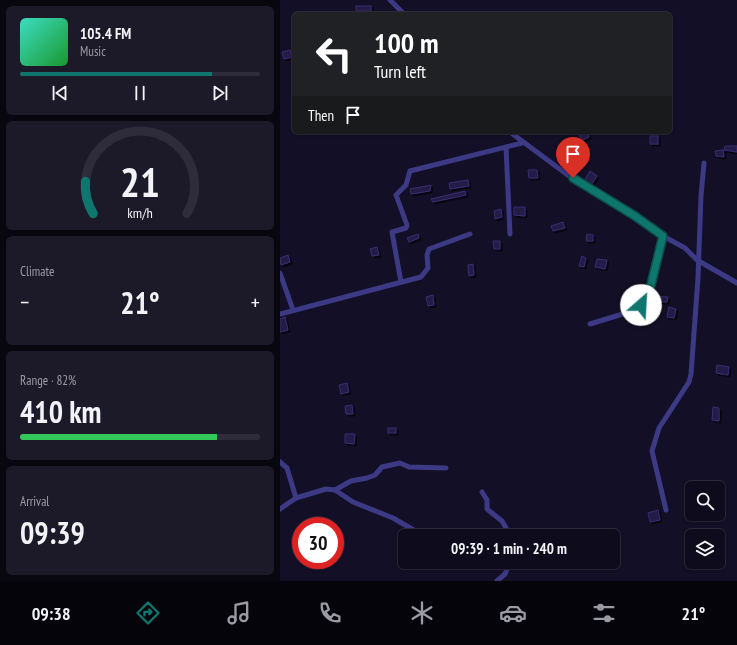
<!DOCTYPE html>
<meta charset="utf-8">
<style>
body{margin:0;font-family:"PT Sans Narrow",sans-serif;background:#1c1929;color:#f1f3f6;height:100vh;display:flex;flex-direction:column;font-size:15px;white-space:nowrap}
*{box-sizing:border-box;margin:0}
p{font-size:13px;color:#9b9ba3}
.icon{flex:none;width:22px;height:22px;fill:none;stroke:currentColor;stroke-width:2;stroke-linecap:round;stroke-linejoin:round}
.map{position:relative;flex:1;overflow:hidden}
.side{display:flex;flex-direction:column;gap:6px;padding:6px;background:#08060f;width:280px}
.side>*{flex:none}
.hud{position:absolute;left:12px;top:12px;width:380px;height:122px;border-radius:6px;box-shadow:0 1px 3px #0004,0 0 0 1px #2e2b3b;background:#202124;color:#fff;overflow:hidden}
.buttons{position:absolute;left:405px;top:481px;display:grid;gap:8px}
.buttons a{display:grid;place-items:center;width:40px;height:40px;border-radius:6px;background:#0e0b1c;box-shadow:0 1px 3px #0004,0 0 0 1px #2e2b3b;font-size:20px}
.speed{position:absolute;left:12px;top:517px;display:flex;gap:8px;font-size:20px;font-weight:700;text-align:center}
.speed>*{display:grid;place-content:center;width:52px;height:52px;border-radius:50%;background:#0e0b1c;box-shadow:0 1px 3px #0004,0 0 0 1px #2e2b3b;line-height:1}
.speed .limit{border:6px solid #d22;background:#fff;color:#111}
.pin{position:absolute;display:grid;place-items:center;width:34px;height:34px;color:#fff;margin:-41px -17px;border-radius:50% 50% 50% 0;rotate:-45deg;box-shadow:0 0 4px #0007}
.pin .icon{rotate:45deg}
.me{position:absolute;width:44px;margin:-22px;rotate:26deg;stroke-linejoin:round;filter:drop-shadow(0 0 3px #0008)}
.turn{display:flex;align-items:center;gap:14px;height:84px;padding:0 16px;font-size:18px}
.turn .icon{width:52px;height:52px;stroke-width:2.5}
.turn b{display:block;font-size:28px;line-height:34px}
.then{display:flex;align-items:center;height:38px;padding:0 16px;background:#0003;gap:8px;font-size:15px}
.big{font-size:30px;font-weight:600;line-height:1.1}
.side .card{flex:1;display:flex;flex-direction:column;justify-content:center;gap:6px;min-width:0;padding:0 14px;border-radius:6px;background:#1c1929}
.side .dial{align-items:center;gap:0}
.dial svg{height:104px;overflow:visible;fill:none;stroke:#2e2b3b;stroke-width:7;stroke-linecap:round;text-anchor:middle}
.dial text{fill:#f1f3f6;stroke:none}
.song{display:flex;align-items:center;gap:12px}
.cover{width:48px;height:48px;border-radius:6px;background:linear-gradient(135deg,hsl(170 70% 55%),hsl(130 70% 35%))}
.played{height:4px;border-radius:2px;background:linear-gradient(90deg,#0f766e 80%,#2e2b3b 80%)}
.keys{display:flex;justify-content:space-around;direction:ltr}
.heat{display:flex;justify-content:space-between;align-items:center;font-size:22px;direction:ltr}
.charge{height:6px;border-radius:3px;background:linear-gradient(90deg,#34c759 82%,#2e2b3b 0)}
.trip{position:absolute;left:118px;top:529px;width:222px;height:40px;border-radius:6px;background:#0e0b1c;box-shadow:0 1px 3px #0004,0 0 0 1px #2e2b3b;font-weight:600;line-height:40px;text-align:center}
.menu{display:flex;height:64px;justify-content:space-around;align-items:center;background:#06040b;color:#9b9ba3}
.menu .icon{width:28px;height:28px}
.menu .selected{color:#0f766e}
.menu b{font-size:18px;color:#f1f3f6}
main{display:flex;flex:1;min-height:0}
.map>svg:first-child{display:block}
</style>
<main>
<section class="side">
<div class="card">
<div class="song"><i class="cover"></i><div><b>105.4 FM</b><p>Music</p></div></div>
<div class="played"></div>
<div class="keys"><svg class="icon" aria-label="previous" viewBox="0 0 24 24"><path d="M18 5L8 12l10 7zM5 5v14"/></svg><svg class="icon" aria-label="pause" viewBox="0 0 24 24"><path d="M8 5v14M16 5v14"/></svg><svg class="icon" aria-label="next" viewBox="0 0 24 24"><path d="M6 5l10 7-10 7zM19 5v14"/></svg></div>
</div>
<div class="card dial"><svg viewBox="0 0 100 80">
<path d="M14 69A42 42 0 1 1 86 69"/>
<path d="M14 69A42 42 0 0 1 8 44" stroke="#0f766e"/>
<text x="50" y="56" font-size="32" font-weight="700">21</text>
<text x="50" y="72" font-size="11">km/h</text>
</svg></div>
<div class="card"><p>Climate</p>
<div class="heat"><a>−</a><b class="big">21°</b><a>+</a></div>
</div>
<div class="card"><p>Range · 82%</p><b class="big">410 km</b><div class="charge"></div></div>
<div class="card"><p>Arrival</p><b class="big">09:39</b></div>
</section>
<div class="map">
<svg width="457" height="581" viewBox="0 0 457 581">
<defs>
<filter id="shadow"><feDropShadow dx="2" dy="2" stdDeviation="0" flood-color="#0009"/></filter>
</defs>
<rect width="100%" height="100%" fill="#130f26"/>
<!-- building -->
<g fill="#241b47" stroke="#3b2d73" filter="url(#shadow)">
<rect x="76" y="6" width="15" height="5"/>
<path d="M 10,50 L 12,57 L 4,59 L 2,52 Z"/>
<path d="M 302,132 L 307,132 L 309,137 L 301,141 L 299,133 Z"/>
<rect x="370" y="136" width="8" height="8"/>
<path d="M 445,146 L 457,146 L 457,152 L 444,150 Z"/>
<path d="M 443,150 L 444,157 L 436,156 L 435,151 Z"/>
<path d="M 248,170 L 257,170 L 258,178 L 249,178 Z"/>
<path d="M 310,171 L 317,176 L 311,185 L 304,181 Z"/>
<path d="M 188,180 L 189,186 L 170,189 L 169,183 Z"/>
<path d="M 151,185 L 150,191 L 131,194 L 130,189 Z"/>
<path d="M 185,191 L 186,195 L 153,202 L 151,199 Z"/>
<path d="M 234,207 L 245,207 L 245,216 L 234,215 Z"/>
<path d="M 221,209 L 222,217 L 215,219 L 214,211 Z"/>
<path d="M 283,222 L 285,228 L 273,231 L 271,226 Z"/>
<path d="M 138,234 L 139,238 L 129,242 L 127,238 Z"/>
<path d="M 307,234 L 313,235 L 313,241 L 306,241 Z"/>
<path d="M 213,241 L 220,241 L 220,249 L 214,249 Z"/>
<path d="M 97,247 L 99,255 L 92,256 L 90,249 Z"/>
<path d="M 8,255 L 10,262 L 1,265 L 0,258 Z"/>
<path d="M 302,256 L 306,258 L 304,267 L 299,266 Z"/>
<path d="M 317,259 L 327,260 L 325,269 L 315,267 Z"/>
<path d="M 193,264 L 194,275 L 189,276 L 188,265 Z"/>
<path d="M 153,295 L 154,305 L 148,306 L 146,297 Z"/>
<path d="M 372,296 L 388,297 L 387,302 L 371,301 Z"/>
<path d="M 389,307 L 396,309 L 394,318 L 387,317 Z"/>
<path d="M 5,317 L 8,330 L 0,332 L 0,319 Z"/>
<path d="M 437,365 L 449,367 L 448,375 L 436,373 Z"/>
<path d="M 67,383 L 69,392 L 61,394 L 59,385 Z"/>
<path d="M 72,405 L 73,414 L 66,414 L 65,406 Z"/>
<path d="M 433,407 L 439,408 L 439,421 L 432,420 Z"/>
<rect x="108" y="428" width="8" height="5"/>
<path d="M 65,434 L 75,434 L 74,444 L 65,443 Z"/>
<path d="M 378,510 L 380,520 L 370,522 L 368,513 Z"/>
</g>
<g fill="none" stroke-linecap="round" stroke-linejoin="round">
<!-- street -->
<g stroke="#3d3a85" stroke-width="5">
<path d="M 110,0 L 124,14"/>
<path d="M 230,132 L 293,179 L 355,216 L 383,236 L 405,248 L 417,260 L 457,283"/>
<path d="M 226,147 L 230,234"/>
<path d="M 0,273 L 13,310"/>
<path d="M 121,282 L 112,232 L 126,228 L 127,225 L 116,195 L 126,185 L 130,171 L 242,143"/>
<path d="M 0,314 L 141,277 L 148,268 L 147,255 L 149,249 L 190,234"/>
<path d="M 310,324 L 359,309 L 371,285 L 383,236"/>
<path d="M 0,462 L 7,468 L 16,498"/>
<path d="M 55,490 L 73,502 L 113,518 L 144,536"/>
<path d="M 202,492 L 207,500 L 207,509 L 222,521 L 229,533 L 227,536"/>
<path d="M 0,509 L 16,498 L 46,489 L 55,490 L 71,481 L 87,478 L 95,475 L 102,467 L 120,463 L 129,467 L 166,468"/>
<path d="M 386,510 L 372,451 L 379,428 L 409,382 L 411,374 L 418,278 L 421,196 L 424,163"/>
<path d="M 217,581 L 225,574 L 230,562"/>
</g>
</g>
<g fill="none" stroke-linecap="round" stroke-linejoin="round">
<!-- route casing -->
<g stroke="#0a4d48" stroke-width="10">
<path id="route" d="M 293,178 L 355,216 L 383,236 L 371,285 L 361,305"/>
</g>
<!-- route -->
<use href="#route" stroke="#0f766e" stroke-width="7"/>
</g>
</svg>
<div class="buttons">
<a><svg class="icon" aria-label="search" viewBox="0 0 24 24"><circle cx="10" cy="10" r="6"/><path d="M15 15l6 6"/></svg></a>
<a><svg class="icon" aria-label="layers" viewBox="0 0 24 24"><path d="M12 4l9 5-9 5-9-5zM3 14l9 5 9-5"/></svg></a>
</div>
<div class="speed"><div class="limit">30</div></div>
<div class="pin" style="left:293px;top:178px;background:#d93025"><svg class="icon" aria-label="arrive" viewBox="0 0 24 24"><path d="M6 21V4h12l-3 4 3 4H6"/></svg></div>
<svg class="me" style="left:361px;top:305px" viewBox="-20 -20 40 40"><circle r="19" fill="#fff"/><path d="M0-13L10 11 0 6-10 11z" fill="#0f766e"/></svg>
<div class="trip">09:39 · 1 min · 240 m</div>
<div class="hud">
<div class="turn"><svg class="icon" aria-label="left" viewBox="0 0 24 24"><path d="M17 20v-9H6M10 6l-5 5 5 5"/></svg><div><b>100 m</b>Turn left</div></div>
<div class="then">Then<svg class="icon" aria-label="arrive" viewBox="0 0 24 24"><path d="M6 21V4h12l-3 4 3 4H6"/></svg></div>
</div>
</div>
</main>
<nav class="menu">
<b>09:38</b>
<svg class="icon selected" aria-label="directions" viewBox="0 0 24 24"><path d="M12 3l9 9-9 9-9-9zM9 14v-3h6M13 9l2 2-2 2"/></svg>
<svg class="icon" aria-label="music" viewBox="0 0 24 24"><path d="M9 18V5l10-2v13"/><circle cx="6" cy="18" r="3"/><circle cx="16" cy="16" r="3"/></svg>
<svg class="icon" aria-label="phone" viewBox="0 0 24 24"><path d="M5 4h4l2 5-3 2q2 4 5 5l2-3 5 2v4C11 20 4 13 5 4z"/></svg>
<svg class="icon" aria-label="climate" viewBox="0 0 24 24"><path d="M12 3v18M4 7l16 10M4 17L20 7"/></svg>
<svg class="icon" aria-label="car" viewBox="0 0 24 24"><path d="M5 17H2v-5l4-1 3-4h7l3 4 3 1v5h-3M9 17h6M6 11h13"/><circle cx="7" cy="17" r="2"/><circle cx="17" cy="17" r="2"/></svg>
<svg class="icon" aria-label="filters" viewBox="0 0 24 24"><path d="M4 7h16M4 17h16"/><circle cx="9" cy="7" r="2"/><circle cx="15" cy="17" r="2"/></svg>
<b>21°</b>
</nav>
